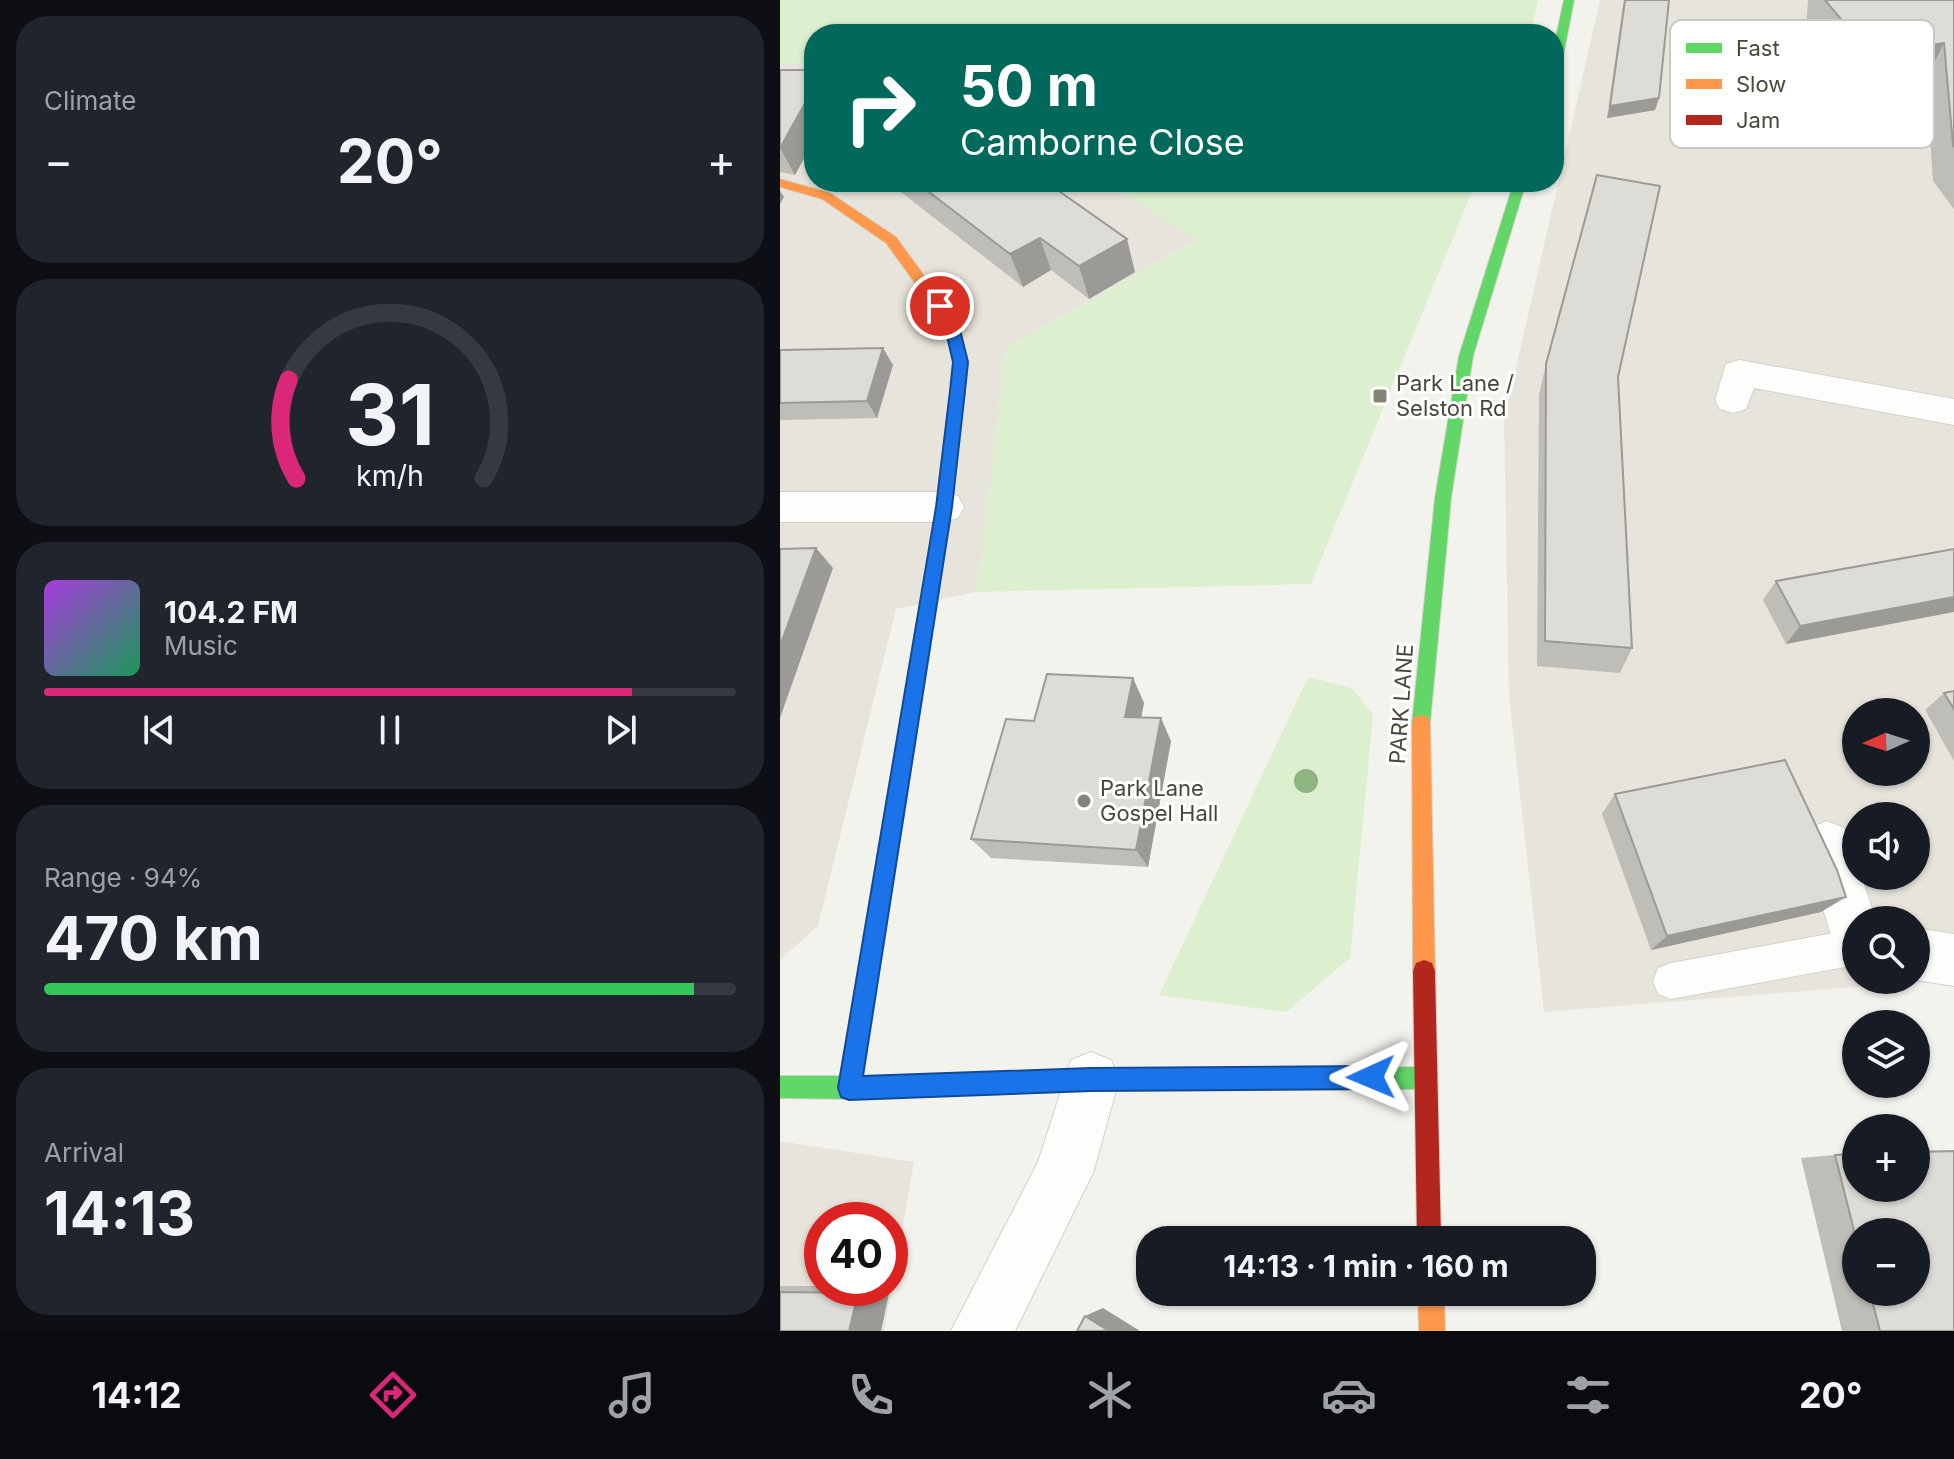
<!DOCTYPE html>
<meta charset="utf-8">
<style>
body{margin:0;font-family:Inter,sans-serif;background:#20242c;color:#f1f3f6;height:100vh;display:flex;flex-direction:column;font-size:30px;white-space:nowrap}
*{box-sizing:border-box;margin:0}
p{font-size:26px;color:#9ea1a6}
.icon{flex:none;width:44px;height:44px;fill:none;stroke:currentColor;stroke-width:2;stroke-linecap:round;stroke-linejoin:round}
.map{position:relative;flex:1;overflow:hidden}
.side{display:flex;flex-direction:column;gap:16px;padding:16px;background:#0d0f14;width:780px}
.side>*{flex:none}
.hud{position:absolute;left:24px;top:24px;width:760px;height:168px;border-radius:32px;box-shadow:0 2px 6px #0004;background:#00695c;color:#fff;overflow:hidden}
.needle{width:52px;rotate:267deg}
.buttons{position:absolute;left:1062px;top:698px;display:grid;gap:16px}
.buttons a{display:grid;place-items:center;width:88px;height:88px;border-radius:50%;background:#171b24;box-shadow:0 2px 6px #0004;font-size:40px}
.speed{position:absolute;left:24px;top:1202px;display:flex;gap:16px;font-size:40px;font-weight:700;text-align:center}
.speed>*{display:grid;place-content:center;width:104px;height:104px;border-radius:50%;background:#171b24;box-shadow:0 2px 6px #0004;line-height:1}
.speed .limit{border:12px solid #d22;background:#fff;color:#111}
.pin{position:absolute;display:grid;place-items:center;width:68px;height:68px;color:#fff;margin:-34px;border:4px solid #fff;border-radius:50%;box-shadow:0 2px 8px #0007}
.me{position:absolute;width:88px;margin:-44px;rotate:269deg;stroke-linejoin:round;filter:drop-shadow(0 0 6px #0008)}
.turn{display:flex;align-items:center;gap:28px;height:168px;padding:0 24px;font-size:36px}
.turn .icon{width:104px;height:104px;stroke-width:2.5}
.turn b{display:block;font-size:56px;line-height:68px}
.big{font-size:60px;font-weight:700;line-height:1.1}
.side .card{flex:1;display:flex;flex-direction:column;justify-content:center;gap:12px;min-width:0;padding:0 28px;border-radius:32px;background:#20242c}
.side .dial{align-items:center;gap:0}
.dial svg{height:208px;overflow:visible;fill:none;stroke:#363941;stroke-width:7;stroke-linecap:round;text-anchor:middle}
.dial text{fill:#f1f3f6;stroke:none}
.song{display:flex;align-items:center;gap:24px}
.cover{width:96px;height:96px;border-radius:12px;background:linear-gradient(135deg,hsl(280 70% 55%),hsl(150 70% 35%))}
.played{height:8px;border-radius:4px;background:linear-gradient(90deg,#db2777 85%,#363941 85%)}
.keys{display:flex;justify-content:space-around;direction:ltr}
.heat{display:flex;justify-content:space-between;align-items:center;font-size:44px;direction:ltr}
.charge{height:12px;border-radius:6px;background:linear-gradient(90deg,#34c759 94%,#363941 0)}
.trip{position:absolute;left:356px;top:1226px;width:460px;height:80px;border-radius:32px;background:#171b24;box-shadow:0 2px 6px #0004;font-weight:700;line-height:80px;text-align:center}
.tab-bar{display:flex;height:128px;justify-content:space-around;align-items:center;background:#090b0e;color:#9ea1a6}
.tab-bar .icon{width:56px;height:56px}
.tab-bar .active{color:#db2777}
.tab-bar b{font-size:36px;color:#f1f3f6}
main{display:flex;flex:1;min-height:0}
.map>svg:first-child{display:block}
</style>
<main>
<section class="side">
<div class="card"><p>Climate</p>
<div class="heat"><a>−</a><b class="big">20°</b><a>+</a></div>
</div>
<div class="card dial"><svg viewBox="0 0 100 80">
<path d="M14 69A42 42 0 1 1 86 69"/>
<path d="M14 69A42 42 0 0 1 11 31" stroke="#db2777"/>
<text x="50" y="56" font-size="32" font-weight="700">31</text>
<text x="50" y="72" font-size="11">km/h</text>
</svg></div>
<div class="card">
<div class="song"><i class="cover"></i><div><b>104.2 FM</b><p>Music</p></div></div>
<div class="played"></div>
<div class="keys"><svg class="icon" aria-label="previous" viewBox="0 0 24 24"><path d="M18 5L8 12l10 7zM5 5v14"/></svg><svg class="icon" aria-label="pause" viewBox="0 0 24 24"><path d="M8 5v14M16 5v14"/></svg><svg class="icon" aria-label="next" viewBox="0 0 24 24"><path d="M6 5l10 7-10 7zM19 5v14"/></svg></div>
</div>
<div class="card"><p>Range · 94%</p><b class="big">470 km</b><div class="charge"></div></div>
<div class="card"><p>Arrival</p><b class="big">14:13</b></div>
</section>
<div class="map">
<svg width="1174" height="1331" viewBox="0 0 1174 1331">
<rect width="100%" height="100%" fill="#f3f3ee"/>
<!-- residential -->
<g fill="#e7e5db" fill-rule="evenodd">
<path d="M 820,0 L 1174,0 L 1174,979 L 764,1012 L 729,694 L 724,420 ZM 1076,712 L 1136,712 L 1136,772 L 1076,772 ZM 1076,816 L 1136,816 L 1136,876 L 1076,876 ZM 1076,920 L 1136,920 L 1136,980 L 1076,980 Z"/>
<path d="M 0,64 L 34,64 L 34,182 L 325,182 L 418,239 L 226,348 L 197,592 L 116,609 L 38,926 L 0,960 Z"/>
<path d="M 0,1141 L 134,1162 L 104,1331 L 0,1331 ZM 42,1220 L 110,1220 L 110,1288 L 42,1288 Z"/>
</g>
<!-- green -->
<g fill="#dcefce">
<path d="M 0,0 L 758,0 L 751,34 L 34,34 L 34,64 L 0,64 Z"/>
<path d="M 325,182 L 696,182 L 531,584 L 197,592 L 226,348 L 417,240 Z"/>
<path d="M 528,677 L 572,688 L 593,715 L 570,958 L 506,1012 L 379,995 Z"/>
</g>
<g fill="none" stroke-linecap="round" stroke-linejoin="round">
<!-- lane casing -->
<g stroke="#d1d1cb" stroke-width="2">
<path id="lane" d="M 1076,929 L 1076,965 L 891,999 L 878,994 L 873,981 L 878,968 L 891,963 Z"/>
</g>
<!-- street casing -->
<g stroke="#d1d1cb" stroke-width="2">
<g id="street">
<path d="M 959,360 L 1174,399 L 1174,425 L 974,388 L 966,409 L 953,413 L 940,409 L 935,400 L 946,364 Z"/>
<path d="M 0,492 L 164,492 L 178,496 L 184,507 L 178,518 L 164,522 L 0,522 Z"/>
<path d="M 1047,821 L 1064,828 L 1076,859 L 1076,876 L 1081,876 L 1096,920 L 1076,920 L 1076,965 L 1058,957 L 1023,845 L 1030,828 Z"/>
<path d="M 1136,928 L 1174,934 L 1174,986 L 1136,980 Z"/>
<path d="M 311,1052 L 331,1060 L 339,1080 L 313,1173 L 235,1331 L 171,1331 L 258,1162 L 291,1060 Z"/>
</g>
</g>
<!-- fast casing -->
<g stroke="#d3d2c4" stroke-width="2">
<g id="fast">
<path d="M 784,0 L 794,0 L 780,72 L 774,75 L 774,46 Z"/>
<path d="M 734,182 L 746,182 L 693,356 L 671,498 L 650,723 L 648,729 L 641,731 L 634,729 L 632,723 L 655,498 L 679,356 Z"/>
<path d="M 162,516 L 170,522 L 82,1076 L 311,1069 L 644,1067 L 652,1070 L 655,1078 L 652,1086 L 644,1089 L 311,1091 L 69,1099 L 0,1098 L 0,1076 L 60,1076 L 154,522 Z"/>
</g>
</g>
<!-- slow casing -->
<g stroke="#d3d2c4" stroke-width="2">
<g id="slow">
<path d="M 0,179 L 50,193 L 116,237 L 178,322 L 188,362 L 168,527 L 162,528 L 154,522 L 174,362 L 164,323 L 106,243 L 42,199 L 0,187 Z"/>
<path d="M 641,715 L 648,717 L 650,723 L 655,971 L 652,979 L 644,982 L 636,979 L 633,971 L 632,723 L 634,717 Z"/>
<path d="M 638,1292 L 664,1292 L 665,1331 L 639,1331 Z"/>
</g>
</g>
<!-- jam casing -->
<g stroke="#d3d2c4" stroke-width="2">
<path id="jam" d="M 644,960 L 652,963 L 655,971 L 661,1240 L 637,1240 L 633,971 L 636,963 Z"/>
</g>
<!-- lane -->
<use href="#lane" fill="#fdfdfc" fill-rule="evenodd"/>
<!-- street -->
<use href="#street" fill="#fdfdfc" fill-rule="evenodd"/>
<!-- fast -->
<use href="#fast" fill="#63d668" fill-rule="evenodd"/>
<!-- slow -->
<use href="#slow" fill="#ff974d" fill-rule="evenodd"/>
<!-- jam -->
<use href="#jam" fill="#b3261e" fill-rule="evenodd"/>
</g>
<!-- trees -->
<circle fill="#8eb481" cx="526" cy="781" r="12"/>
<!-- wall -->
<g fill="#bebdb8" fill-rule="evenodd">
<path d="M 844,0 L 889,0 L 879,98 L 875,110 L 827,118 Z"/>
<path d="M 1028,0 L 1174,0 L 1174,209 L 1153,181 L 1146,79 L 1085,89 L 1076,77 L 1065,79 L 1026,28 Z"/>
<path d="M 0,70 L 34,70 L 34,140 L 15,175 L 0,172 Z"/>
<path d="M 108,182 L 266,182 L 355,272 L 309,299 L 271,270 L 243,287 Z"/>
<path d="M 0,350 L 113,365 L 97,418 L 0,420 Z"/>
<path d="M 766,364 L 852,648 L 840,673 L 757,666 L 759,395 Z"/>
<path d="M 1174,549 L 1006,644 L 983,600 L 996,581 Z"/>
<path d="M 1174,691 L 1174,761 L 1145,710 L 1164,693 Z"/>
<path d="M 364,703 L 361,717 L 391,741 L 368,867 L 211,858 L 191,839 Z"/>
<path d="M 835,794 L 1041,912 L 871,950 L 822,814 Z"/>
<path d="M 1055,1155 L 1174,1331 L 1062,1331 L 1021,1158 ZM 1076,1232 L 1136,1292 L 1076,1292 Z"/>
<path d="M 0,1286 L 42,1286 L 42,1288 L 110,1288 L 101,1331 L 0,1331 Z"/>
</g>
<!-- shaded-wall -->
<g fill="#9b9a96">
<path d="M 1091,41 L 1076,77 L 1065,79 L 1081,43 Z"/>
<path d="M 1164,43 L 1146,79 L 1085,89 L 1101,53 Z"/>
<path d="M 34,87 L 34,140 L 15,175 L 0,148 Z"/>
<path d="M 879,98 L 875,110 L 827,118 L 830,106 Z"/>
<path d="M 0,191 L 4,197 L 0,204 Z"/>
<path d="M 260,238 L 271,270 L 243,287 L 230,254 Z"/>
<path d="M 347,239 L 355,272 L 309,299 L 299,266 Z"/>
<path d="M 103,348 L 113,365 L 97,418 L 87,401 Z"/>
<path d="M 36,548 L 53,568 L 0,718 L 0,646 Z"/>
<path d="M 1174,597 L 1174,612 L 1006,644 L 1020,626 Z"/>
<path d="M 353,678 L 364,703 L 357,739 L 345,717 Z"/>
<path d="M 381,718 L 391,741 L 368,867 L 356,850 Z"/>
<path d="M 1066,897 L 1041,912 L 871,950 L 887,936 Z"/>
<path d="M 101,1288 L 110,1288 L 101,1331 L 69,1331 L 78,1293 Z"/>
<path d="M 323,1308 L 360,1331 L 329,1331 L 305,1316 Z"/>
</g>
<!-- building -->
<g fill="#dddcd6" stroke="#9b9a96" stroke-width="2">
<path d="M 845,0 L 889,0 L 879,98 L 830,106 Z"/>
<path d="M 1045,0 L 1174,0 L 1174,147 L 1173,145 L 1164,43 L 1101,53 L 1091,41 L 1081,43 Z"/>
<path d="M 0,70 L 34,70 L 34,87 L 0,148 Z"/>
<path d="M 817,175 L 880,186 L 838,377 L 852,648 L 765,641 L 766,364 Z"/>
<path d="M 136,182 L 266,182 L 347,239 L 299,266 L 260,238 L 230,254 Z"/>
<path d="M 103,348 L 87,401 L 0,403 L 0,350 Z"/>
<path d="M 36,548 L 0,646 L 0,549 Z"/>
<path d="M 1174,549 L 1174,597 L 1020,626 L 996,581 Z"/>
<path d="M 267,674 L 353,678 L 345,717 L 381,718 L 356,850 L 191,839 L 226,719 L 254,721 Z"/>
<path d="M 1174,691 L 1174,709 L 1164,693 Z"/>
<path d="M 1005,760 L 1057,870 L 1066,897 L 887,936 L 835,794 Z"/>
<path d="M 1174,1151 L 1174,1331 L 1100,1331 L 1090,1292 L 1136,1292 L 1136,1232 L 1076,1232 L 1076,1238 L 1055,1155 L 1076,1154 L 1076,1188 L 1136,1188 L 1136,1152 Z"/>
<path d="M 0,1292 L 78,1293 L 69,1331 L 0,1331 Z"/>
<path d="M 305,1316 L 329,1331 L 297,1331 Z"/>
</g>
<!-- route -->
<path fill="#1a73e8" stroke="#114b97" stroke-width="2" d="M 160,301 L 165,303 L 178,322 L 188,362 L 185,391 L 172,507 L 83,1076 L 311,1068 L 591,1066 L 599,1069 L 602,1077 L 599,1085 L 591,1089 L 311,1091 L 69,1100 L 61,1097 L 58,1088 L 156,507 L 170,391 L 173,362 L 164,323 L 153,306 Z"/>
<!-- markers -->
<g fill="#868378" stroke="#fff" stroke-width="3">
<rect x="592" y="388" width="16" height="16" rx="4"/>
<circle cx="304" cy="801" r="8"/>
</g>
<g text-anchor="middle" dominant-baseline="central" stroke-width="6" stroke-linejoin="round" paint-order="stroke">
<!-- poi labels -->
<g font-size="22" fill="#4b4738" stroke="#fff" text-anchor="start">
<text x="616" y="383">Park Lane /<tspan x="616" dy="25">Selston Rd</tspan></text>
<text x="320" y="788">Park Lane<tspan x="320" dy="25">Gospel Hall</tspan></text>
</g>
<!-- street labels -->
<g font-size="22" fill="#4b4738" stroke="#fff">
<text transform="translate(621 704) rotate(-86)">PARK LANE</text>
</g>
</g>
<!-- legend -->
<rect x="890" y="20" width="264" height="128" rx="12" fill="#fff" stroke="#c9c8c3" stroke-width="2"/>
<rect x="906" y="43" width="36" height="10" fill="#63d668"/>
<rect x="906" y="79" width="36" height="10" fill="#ff974d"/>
<rect x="906" y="115" width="36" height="10" fill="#b3261e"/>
<g font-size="22" fill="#4b4738">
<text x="956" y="56">Fast</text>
<text x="956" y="92">Slow</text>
<text x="956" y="128">Jam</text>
</g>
</svg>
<div class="buttons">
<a><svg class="needle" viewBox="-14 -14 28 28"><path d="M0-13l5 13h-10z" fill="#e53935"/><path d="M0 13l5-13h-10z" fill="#9ea1a6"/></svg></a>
<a><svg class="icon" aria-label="sound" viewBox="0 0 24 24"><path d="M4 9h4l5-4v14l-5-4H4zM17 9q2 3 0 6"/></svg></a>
<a><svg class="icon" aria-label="search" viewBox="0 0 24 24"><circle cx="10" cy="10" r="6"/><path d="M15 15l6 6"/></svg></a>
<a><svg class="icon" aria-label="layers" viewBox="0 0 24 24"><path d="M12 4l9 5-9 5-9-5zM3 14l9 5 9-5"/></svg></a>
<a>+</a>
<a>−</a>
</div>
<div class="speed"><div class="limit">40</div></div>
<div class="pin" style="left:160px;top:306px;background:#d93025"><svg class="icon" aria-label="arrive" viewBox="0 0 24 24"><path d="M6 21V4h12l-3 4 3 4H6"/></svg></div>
<svg class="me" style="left:591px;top:1077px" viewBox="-20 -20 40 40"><path d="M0-17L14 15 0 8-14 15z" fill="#1a73e8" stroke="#fff" stroke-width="4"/></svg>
<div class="trip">14:13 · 1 min · 160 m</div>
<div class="hud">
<div class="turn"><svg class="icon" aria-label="right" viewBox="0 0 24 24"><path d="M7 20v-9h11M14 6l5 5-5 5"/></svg><div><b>50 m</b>Camborne Close</div></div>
</div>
</div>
</main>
<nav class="tab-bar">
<b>14:12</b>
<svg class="icon active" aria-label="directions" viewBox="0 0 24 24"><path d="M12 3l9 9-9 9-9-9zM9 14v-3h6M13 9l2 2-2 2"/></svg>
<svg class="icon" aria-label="music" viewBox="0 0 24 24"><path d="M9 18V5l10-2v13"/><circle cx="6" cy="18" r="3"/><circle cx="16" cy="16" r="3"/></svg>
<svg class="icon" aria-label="phone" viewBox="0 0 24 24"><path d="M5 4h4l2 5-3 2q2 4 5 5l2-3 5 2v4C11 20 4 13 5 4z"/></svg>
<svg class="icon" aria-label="climate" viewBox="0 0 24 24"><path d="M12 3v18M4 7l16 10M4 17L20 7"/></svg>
<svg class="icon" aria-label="car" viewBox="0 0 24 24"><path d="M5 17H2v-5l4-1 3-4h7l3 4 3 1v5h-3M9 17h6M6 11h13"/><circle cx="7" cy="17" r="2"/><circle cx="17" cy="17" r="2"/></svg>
<svg class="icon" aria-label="filters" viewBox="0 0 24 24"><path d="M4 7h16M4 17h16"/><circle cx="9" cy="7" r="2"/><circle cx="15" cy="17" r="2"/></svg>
<b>20°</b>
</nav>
